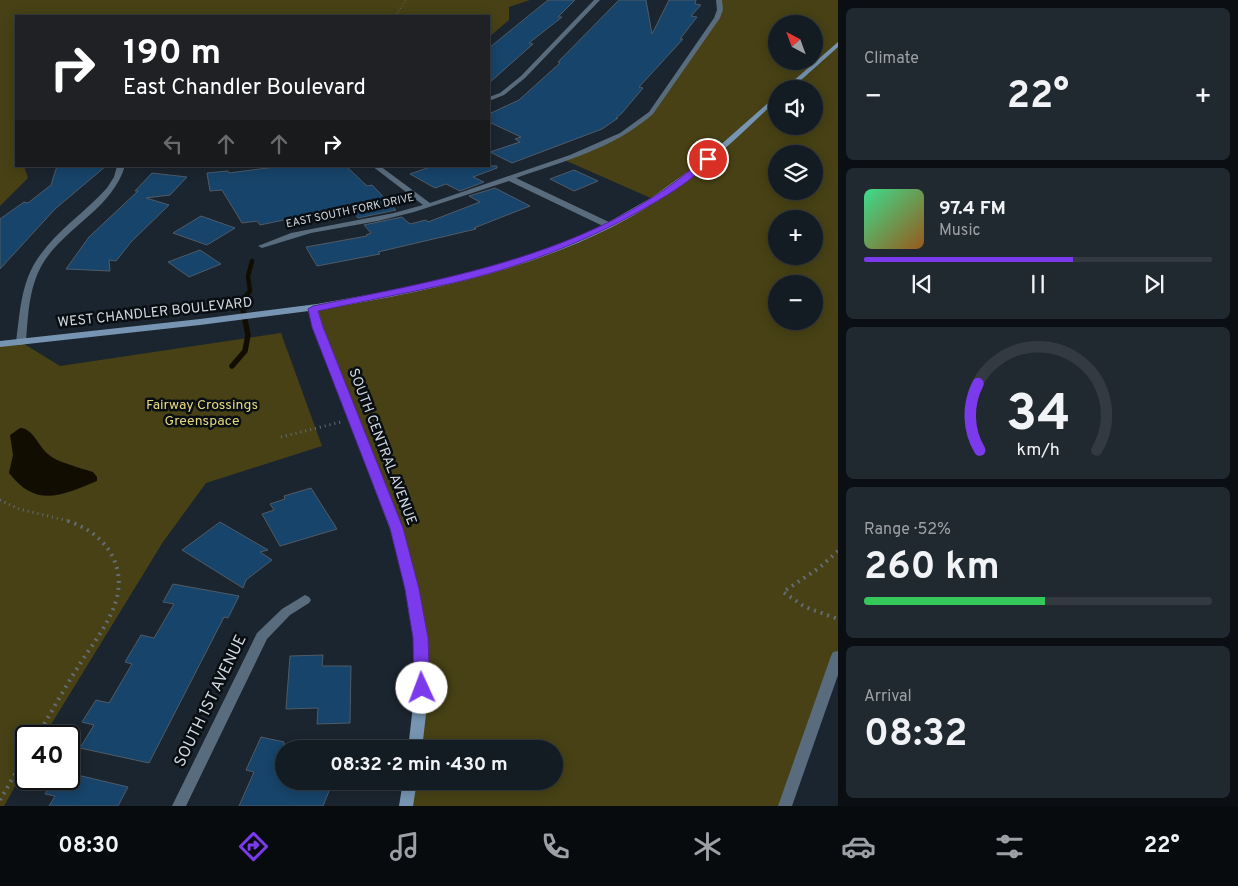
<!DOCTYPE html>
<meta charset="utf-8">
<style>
body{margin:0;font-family:Overpass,sans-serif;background:#212930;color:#f1f3f6;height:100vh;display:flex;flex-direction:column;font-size:19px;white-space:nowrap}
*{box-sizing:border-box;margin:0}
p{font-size:16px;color:#9da1a6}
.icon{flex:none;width:28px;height:28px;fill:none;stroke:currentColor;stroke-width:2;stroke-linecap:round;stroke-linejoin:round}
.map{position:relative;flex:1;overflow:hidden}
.side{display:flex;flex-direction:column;gap:8px;padding:8px;background:#0b0f13;width:400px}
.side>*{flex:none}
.top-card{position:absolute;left:15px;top:15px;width:475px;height:152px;border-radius:0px;box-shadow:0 2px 12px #0003,0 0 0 1px #333a41;background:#202124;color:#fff;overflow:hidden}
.needle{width:32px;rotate:319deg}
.buttons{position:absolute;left:768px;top:15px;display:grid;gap:10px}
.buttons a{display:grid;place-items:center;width:55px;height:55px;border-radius:50%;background:#141c23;box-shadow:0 2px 12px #0003,0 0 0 1px #333a41;font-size:25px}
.speed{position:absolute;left:15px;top:725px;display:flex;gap:10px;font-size:25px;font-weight:700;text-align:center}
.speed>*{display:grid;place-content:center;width:65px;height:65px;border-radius:50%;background:#141c23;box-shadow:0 2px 12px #0003,0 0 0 1px #333a41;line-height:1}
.speed .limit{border:2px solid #111;border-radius:8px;background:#fff;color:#111}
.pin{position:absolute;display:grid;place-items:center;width:42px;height:42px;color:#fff;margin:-21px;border:2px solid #fff;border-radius:50%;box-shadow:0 1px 5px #0007}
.me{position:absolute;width:55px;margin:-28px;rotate:358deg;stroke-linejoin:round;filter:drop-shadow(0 0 4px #0008)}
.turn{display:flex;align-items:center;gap:18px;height:105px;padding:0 25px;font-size:22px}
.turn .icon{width:65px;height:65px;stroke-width:2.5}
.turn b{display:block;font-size:35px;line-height:42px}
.lanes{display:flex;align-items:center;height:48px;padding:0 25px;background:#0003;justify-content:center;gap:25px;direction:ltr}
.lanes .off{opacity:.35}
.big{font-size:38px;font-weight:700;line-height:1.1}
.side .widget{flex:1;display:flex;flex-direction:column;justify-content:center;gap:8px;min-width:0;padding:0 18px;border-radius:8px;background:#212930}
.side .dial{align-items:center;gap:0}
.dial svg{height:130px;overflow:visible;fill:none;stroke:#333a41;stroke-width:7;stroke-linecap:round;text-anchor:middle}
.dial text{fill:#f1f3f6;stroke:none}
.song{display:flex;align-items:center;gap:15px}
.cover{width:60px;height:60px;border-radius:8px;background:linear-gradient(135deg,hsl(150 70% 55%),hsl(30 70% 35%))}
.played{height:5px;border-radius:2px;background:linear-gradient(90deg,#7c3aed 60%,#333a41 60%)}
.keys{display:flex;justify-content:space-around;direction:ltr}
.heat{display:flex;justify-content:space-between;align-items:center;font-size:28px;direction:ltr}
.charge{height:8px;border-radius:4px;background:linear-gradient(90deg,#34c759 52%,#333a41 0)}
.trip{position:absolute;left:275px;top:740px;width:288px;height:50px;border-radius:25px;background:#141c23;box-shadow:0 2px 12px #0003,0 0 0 1px #333a41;font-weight:700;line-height:50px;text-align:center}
.menu{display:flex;height:80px;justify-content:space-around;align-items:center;background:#080b0e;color:#9da1a6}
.menu .icon{width:35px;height:35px}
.menu .on{color:#7c3aed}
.menu b{font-size:22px;color:#f1f3f6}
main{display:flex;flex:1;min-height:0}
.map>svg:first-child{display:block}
</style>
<main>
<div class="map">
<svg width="838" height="806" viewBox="0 0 838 806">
<rect width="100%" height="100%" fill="#1b252f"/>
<!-- green -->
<g fill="#474115" fill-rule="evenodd">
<path d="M 0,0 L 530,0 L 509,7 L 509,20 L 489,37 L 489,16 L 16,16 L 16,166 L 24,166 L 28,178 L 0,206 Z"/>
<path d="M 719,0 L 838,0 L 838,656 L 785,806 L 406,806 L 410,781 L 554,781 L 554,749 L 415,749 L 422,688 L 412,589 L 313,309 C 382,295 451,283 518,261 C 565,246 610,223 653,199 L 562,159 L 604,145 L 651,113 L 717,18 ZM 776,24 L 814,24 L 814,61 L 776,61 ZM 776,89 L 814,89 L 814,126 L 776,126 ZM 776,154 L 814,154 L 814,191 L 776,191 ZM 776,219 L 814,219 L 814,256 L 776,256 ZM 776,284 L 814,284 L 814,321 L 776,321 Z"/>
<path d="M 281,333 L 322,446 L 206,483 L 163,542 L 44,736 L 26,736 L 26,767 L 4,806 L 0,806 L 0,344 L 21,342 L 60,366 Z"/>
</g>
<!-- water -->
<path fill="#110e01" d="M 20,428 C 33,428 38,446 48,454 C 56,462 81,468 93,472 L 97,477 L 97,481 C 62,495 37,509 9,473 L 13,455 L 10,435 Z"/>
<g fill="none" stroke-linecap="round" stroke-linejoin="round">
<!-- stream-far1 -->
<path stroke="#110e01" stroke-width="4.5" d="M 241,301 L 250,291 L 248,276 L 252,261"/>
<!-- stream -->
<path stroke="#110e01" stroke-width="5.5" d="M 232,366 L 245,351 L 248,335 L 241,300"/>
</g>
<!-- building -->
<g fill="#17446a" stroke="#4f5b67">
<path d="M 548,0 L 575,0 L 558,17 L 562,17 L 529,43 L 533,44 L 489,83 L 489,48 Z"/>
<path d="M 619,0 L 646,0 L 652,34 L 669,0 L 696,0 L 695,4 L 701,5 L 691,16 L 697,17 L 680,39 L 683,39 L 639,87 L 643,88 L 622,113 L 616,118 L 618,118 L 602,129 L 512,163 L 490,152 L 520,142 L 515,139 L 521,137 L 489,122 L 489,114 L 519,100 L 560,63 L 558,62 Z"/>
<path d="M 57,166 L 106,166 L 55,209 L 0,269 L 0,219 L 24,202 L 28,203 L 51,185 Z"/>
<path d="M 283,166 L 346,166 L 367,186 L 372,185 L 396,210 L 358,218 L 350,209 L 294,220 L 293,218 L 260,225 L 257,221 L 242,223 L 222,190 L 210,191 L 207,173 L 228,171 L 229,173 Z"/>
<path d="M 433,166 L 497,166 L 497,168 L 473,177 L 484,182 L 460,191 L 446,184 L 435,188 L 410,174 Z"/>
<path d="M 574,170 L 598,181 L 574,191 L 550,179 Z"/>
<path d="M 152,173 L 187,177 L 170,195 L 146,198 L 169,205 L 131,242 L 116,261 L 109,260 L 110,271 L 66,269 L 89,237 L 138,191 L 135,191 Z"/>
<path d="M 495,188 L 530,206 L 474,228 L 476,229 L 378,252 L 380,254 L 317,266 L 306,247 L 367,236 L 366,235 L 371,233 L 364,225 L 402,217 L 410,224 L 426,220 L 428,222 L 480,202 L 469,196 Z"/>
<path d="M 201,216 L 235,228 L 207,245 L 173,233 Z"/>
<path d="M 200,250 L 221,264 L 189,277 L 168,262 Z"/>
<path d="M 311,488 L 337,529 L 280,546 L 262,514 L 274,510 L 270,504 L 285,499 L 284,496 Z"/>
<path d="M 220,522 L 268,550 L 260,552 L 272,560 L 246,580 L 243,588 L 182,550 Z"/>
<path d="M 173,584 L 239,596 L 228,618 L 224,617 L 149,763 L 80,748 L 94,725 L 82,722 L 96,700 L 109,703 L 132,664 L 125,662 L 141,635 L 154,638 L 174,604 L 163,602 Z"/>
<path d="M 323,655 L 322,666 L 351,666 L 350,723 L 317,724 L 318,708 L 286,709 L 290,656 Z"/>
<path d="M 261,737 L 284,742 L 284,781 L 333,781 L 323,806 L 239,806 L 254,772 L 246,770 Z"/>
<path d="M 69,773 L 128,787 L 118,806 L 49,806 L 55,796 L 45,794 L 54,779 L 69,779 Z"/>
</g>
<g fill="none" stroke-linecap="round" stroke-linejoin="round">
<!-- path-far2 -->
<path stroke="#646c75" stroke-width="2" stroke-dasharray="0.5 2.5" stroke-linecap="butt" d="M 395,16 L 406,0"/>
<!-- path-far1 -->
<g stroke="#646c75" stroke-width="3" stroke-dasharray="1 4" stroke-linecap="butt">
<path d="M 281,437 L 341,422"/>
<path d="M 0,500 L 19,509 L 69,521"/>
</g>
<!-- path -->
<g stroke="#646c75" stroke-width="4" stroke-dasharray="2 5" stroke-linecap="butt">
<path d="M 838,551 L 819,568 L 783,592 L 805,607 L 838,619"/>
<path d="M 37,736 C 51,713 64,689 78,667 C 91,646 107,627 115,604 C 129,563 102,530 64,520"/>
<path d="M 0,800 L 26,755"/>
</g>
<!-- street -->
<g fill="#596c7e" fill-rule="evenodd">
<path d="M 594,0 L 600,0 L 525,78 L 504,95 L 489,101 L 489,97 L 500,93 L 521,76 Z"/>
<path d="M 716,0 L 722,0 L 723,10 L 720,18 L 653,114 C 613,149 564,161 516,178 L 611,223 L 611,227 L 605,227 L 509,181 L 414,212 L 378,221 L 311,233 L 262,248 L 258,246 L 291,233 L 394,213 L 423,205 L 372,166 L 380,166 L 430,203 L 570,155 L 620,133 L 649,112 L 714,18 L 717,10 Z"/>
<path d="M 117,166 L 125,166 C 112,208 68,226 45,260 C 29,284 28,314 26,342 L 21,345 L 18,344 L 16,342 C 19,320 20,298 28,277 C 42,240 81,217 107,188 L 114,177 Z"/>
<path d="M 305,595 L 309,597 L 311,600 L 309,603 L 290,615 L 267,639 L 186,806 L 172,806 L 257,633 L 282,609 Z"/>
<path d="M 838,651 L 838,675 L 792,806 L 778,806 L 831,656 L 833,652 Z"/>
</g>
<!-- secondary -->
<g fill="#7795b2" fill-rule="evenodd">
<path d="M 838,42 L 838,47 L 791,89 L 784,89 Z"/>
<path d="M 776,96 L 776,101 C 743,132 711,164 673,190 C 570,264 440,289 318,310 L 323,327 L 402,529 L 418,589 L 427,638 L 429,688 L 422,749 L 408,749 L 415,688 L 415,638 L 406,589 L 390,529 L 313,327 L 309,311 L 200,325 L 0,347 L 0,341 L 200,319 L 317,304 L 434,283 L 489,269 L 546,250 L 600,227 L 651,198 L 700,163 Z"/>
<path d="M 403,781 L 417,781 L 413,806 L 399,806 Z"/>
</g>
</g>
<!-- route -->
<path fill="#7c3aed" stroke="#51269a" d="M 705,157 L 712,159 C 693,181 663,198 638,212 C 580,244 517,268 453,283 C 408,293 363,301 318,311 L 323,327 L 403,528 L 419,589 L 428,638 L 430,688 L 427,693 L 422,694 L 417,693 L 414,688 L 413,638 L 405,589 L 390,528 L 312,327 L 308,309 L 313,306 C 445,279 602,253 705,157 Z"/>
<g text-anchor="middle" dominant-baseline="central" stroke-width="5" stroke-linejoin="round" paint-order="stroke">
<!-- far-street labels -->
<g font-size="11" fill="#d1d8df" stroke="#090e12">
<text transform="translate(350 211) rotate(-12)">EAST SOUTH FORK DRIVE</text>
</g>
<!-- street labels -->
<g font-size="14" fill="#d1d8df" stroke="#090e12">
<text transform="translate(155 313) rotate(-6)">WEST CHANDLER BOULEVARD</text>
<text transform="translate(382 447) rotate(69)">SOUTH CENTRAL AVENUE</text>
</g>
<!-- park labels -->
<g font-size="14" fill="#e5d77e" stroke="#090e12">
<text x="202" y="405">Fairway Crossings<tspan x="202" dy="16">Greenspace</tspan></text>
</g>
<!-- near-street labels -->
<g font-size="16" fill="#d1d8df" stroke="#090e12">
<text transform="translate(211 701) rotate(-64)">SOUTH 1ST AVENUE</text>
</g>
</g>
</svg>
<div class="buttons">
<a><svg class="needle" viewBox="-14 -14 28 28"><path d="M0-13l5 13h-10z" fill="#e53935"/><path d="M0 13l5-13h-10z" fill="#9da1a6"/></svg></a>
<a><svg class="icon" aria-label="sound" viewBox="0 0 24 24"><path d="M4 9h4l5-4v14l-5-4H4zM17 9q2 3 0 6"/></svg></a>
<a><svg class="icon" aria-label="layers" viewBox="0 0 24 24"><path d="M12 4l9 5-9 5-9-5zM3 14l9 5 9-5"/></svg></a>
<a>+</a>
<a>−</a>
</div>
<div class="speed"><div class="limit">40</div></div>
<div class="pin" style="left:708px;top:159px;background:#d93025"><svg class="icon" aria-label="arrive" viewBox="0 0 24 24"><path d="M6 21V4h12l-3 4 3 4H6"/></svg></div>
<svg class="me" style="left:422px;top:688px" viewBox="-20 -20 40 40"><circle r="19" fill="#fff"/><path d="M0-13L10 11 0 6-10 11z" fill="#7c3aed"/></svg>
<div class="trip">08:32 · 2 min · 430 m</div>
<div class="top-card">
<div class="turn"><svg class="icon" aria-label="right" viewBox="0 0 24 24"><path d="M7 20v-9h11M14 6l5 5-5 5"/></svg><div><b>190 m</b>East Chandler Boulevard</div></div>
<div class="lanes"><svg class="icon off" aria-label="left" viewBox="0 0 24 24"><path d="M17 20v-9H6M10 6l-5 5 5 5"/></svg><svg class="icon off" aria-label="ahead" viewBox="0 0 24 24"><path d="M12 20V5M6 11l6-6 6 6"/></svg><svg class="icon off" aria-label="ahead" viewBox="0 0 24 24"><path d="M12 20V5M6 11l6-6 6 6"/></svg><svg class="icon" aria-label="right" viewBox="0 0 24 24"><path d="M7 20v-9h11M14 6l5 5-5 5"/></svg></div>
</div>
</div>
<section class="side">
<div class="widget"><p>Climate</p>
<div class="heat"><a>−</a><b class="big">22°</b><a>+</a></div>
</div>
<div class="widget">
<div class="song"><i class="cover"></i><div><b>97.4 FM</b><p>Music</p></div></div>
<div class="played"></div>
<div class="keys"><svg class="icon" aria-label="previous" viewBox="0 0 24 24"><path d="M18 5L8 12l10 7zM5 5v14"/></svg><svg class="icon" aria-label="pause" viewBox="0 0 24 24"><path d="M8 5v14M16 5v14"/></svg><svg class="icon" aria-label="next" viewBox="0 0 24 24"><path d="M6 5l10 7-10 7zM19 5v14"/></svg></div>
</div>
<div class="widget dial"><svg viewBox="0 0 100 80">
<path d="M14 69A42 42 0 1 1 86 69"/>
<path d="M14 69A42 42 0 0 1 13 28" stroke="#7c3aed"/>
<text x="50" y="56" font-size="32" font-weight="700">34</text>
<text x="50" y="72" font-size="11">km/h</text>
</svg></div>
<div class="widget"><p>Range · 52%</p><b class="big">260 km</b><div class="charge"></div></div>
<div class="widget"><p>Arrival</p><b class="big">08:32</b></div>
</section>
</main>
<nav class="menu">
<b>08:30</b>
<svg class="icon on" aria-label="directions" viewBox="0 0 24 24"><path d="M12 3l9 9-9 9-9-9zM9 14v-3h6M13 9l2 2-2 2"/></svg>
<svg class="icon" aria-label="music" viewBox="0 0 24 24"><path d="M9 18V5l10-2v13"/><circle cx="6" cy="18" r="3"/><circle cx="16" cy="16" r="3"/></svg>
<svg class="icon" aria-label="phone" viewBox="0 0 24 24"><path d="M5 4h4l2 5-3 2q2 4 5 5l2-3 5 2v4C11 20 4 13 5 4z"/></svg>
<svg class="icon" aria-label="climate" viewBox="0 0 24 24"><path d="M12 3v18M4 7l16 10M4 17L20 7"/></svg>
<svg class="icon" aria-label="car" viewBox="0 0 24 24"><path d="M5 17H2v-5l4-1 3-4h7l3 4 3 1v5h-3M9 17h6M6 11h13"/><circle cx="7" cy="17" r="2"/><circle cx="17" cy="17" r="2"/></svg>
<svg class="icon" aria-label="filters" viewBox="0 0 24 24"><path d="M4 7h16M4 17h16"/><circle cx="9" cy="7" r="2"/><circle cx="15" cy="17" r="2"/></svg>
<b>22°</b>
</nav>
